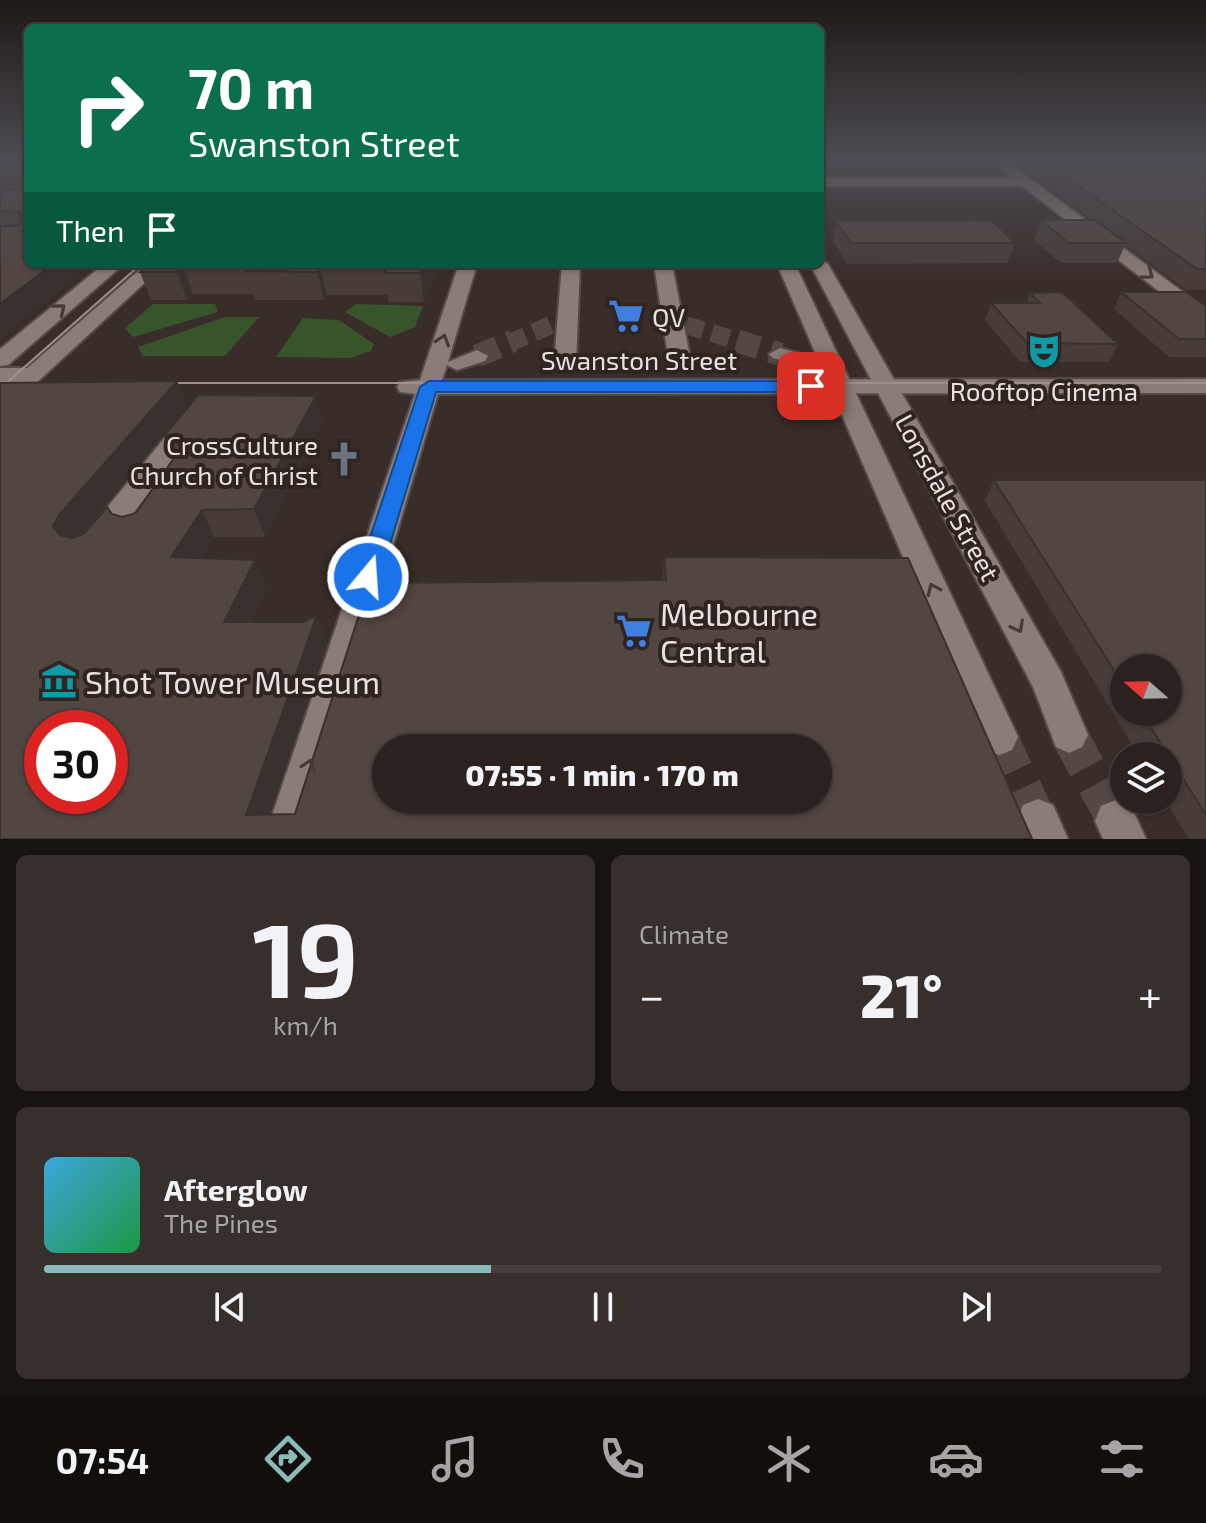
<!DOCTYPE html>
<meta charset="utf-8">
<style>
body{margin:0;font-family:"Exo 2",sans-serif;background:#372f2c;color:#f1f3f6;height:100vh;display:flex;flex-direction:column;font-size:30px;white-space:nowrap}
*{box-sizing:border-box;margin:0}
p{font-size:26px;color:#a6a4a4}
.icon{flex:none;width:44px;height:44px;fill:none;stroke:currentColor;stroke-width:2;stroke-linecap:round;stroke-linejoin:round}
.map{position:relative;height:839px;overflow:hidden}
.side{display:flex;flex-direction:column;gap:16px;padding:16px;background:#181311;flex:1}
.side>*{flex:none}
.banner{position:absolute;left:24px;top:24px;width:800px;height:244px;border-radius:12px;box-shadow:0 2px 6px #0004,0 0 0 2px #473f3d;background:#0b6e4f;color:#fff;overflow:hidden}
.needle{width:52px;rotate:290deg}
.buttons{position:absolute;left:1110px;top:654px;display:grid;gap:16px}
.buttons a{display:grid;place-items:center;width:72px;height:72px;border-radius:50%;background:#2b221f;box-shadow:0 2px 6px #0004,0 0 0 2px #473f3d;font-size:40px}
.speed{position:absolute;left:24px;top:710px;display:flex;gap:16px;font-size:40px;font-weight:700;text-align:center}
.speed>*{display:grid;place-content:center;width:104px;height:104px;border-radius:50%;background:#2b221f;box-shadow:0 2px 6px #0004,0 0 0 2px #473f3d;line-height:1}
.speed .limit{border:12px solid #d22;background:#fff;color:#111}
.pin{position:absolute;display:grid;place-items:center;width:68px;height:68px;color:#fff;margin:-34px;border-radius:16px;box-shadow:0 4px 12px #0006}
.me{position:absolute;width:88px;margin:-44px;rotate:18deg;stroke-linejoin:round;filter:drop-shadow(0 0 6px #0008)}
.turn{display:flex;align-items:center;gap:28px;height:168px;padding:0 32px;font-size:36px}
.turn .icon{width:104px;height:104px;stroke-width:2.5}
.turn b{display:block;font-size:56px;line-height:68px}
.then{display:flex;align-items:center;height:76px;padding:0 32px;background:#0003;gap:16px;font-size:30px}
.big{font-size:60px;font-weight:800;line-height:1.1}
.side .tile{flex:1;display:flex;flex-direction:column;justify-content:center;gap:12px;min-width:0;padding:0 28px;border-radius:12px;background:#372f2c}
.side .dial{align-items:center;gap:0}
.dial b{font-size:104px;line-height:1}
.song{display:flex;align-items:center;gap:24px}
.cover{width:96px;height:96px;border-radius:12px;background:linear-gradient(135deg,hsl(200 70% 55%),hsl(140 70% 35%))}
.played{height:8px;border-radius:4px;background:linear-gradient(90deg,#8bbbb9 40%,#473f3d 40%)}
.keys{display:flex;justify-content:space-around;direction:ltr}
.heat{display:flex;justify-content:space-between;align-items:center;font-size:44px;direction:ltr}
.side .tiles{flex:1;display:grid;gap:16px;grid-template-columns:1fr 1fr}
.tile:last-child{grid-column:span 2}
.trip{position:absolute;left:372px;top:734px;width:460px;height:80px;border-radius:40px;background:#2b221f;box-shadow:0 2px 6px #0004,0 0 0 2px #473f3d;font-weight:800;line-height:80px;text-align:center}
.tabs{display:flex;height:128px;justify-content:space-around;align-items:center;background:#110e0c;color:#a6a4a4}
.tabs .icon{width:56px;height:56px}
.tabs .selected{color:#8bbbb9}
.tabs b{font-size:36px;color:#f1f3f6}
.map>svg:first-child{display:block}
</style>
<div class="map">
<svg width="1206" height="839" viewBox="0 0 1206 839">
<rect width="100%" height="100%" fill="#392d29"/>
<!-- green -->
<g fill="#38542a">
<path d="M 153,304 L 215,304 L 218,312 L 133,337 L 125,328 Z"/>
<path d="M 356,304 L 423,306 L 415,327 L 390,337 L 345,312 Z"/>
<path d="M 225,317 L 259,317 L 225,356 L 143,356 L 138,347 Z"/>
<path d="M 303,318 L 339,320 L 374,344 L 371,351 L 351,358 L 276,357 Z"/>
</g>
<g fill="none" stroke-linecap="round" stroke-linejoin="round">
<!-- street-tunnel-far1 -->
<g stroke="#534844" stroke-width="18" stroke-dasharray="18 9" stroke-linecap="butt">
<path d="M 686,325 L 744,343"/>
<path d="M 509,343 L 558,322"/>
</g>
<!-- street-tunnel -->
<g stroke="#534844" stroke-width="23" stroke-dasharray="23 12" stroke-linecap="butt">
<path d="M 737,341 L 780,354"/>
<path d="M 477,356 L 513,341"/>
</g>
<!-- secondary-tunnel -->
<g stroke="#534844" stroke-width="37" stroke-dasharray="37 19" stroke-linecap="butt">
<path d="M 1069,735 L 1116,821"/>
<path d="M 999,737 L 1038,820"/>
</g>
<!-- street casing -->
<g stroke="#544b47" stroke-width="4">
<g id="street">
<path d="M 990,160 L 1005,160 L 1206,309 L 1206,324 L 1199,322 L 1022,186 L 820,186 L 820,178 L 1011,178 Z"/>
<path d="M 459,264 L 477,264 L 448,362 L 477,350 L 488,356 L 485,361 L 457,370 L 447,365 L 442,380 L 1206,379 L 1206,393 L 438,394 L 306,839 L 264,839 L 415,394 L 400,392 L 397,387 L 400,382 L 420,380 Z"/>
<path d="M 562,264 L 580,264 L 576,363 L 565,369 L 554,363 Z"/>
<path d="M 654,264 L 672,264 L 691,362 L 688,367 L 672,367 L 669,362 Z"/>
<path d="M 780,348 L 813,357 L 816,362 L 805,368 L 773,358 L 769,354 Z"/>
<path d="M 0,368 L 34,368 L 45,375 L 34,382 L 0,382 Z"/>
<path d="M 190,416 L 199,418 L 202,423 L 106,549 L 96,552 L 86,549 L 81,541 L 86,533 L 181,418 Z"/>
</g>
</g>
<!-- secondary casing -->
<g stroke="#544b47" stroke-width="4">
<g id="secondary">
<path d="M 820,259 L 828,264 L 1061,672 L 1088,735 L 1082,747 L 1069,753 L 1056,747 L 1033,687 L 810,264 L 820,264 Z"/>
<path d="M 104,264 L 124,264 L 8,365 L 0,366 L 0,349 Z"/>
<path d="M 146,264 L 165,264 L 8,409 L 0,411 L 0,392 Z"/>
<path d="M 777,264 L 795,264 L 1012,724 L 1018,737 L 1012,750 L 999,755 L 986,750 Z"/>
<path d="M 1038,799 L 1053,805 L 1068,839 L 1025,839 L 1017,820 L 1023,805 Z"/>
<path d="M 1116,800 L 1131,806 L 1146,839 L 1103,839 L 1095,821 L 1101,806 Z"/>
</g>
</g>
<!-- street -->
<use href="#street" fill="#8a7c77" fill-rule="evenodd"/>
<!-- secondary -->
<use href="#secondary" fill="#8a7c77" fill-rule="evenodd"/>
<!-- tram -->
<g stroke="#9a908d" stroke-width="2">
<path d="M 0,383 L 56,383"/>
<path d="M 156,383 L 1206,383"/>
<path d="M 3,386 L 141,264"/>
</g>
</g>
<!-- wall -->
<g fill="#473c38" fill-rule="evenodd">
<path d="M 0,160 L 28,160 L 92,264 L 0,338 Z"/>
<path d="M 1012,160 L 1206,160 L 1206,290 L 1186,290 L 1125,245 L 1117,263 L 1061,263 L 1034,240 L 1041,220 L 1092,220 Z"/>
<path d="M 836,221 L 1015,243 L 1008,263 L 847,264 L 833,241 Z"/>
<path d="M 149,264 L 440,264 L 424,302 L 389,302 L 388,295 L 327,295 L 324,300 L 255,300 L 254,294 L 193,294 L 187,300 L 151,300 L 140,272 Z"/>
<path d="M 1121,292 L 1206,306 L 1206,357 L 1169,357 L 1114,309 Z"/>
<path d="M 1030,293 L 1118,344 L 1109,362 L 1020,362 L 985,320 L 991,303 L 1026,303 Z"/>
<path d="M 177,381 L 188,406 L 82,535 L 112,514 L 122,517 L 136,513 L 174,457 L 164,436 L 323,421 L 265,537 L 214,537 L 201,558 L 266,588 L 251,622 L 303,622 L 317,615 L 327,643 L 270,814 L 295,814 L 662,580 L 664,557 L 1032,839 L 0,839 L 0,383 Z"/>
<path d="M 994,480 L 1206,480 L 1206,839 L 1189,839 L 1165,800 L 1168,800 L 1168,756 L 1139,756 L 985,501 ZM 1124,668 L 1168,712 L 1124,712 Z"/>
</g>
<!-- shaded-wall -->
<g fill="#39312e">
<path d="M 53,264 L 92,264 L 0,338 L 0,304 Z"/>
<path d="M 424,264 L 440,264 L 424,302 L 420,273 Z"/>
<path d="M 183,266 L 193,294 L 187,300 L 177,272 Z"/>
<path d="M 320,267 L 327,295 L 324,300 L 317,272 Z"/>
<path d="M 177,381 L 188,406 L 76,542 L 70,554 L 53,526 L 59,515 Z"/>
<path d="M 316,396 L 323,421 L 265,537 L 254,509 Z"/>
<path d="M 202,510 L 214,537 L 185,585 L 171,557 Z"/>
<path d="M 255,560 L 266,588 L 238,650 L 224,622 Z"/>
<path d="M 317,615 L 327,643 L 262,839 L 246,815 Z"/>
</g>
<!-- building -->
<g fill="#524641" stroke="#39312e" stroke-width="2" fill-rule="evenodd">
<path d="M 0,160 L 28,160 L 28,264 L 53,264 L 0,304 L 0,226 L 18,226 L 21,223 L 20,212 L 0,211 L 0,190 L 19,190 L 22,187 L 19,176 L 0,177 Z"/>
<path d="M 1041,160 L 1206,160 L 1206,269 L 1197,269 Z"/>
<path d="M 991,220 L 1015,243 L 851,243 L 836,221 Z"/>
<path d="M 1041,220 L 1095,220 L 1126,243 L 1069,243 Z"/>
<path d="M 149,264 L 424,264 L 420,273 L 384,273 L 388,267 L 320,267 L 317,272 L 246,271 L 251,266 L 183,266 L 177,272 L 140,272 Z"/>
<path d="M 1062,292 L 1118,344 L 1027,343 L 991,303 L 1040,303 L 1030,293 Z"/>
<path d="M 1121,292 L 1186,292 L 1206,306 L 1206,339 L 1179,339 Z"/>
<path d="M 177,381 L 59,515 L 53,526 L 60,535 L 72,538 L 84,534 L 107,507 L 112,514 L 122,517 L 136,513 L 181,448 L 177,439 L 164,436 L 198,395 L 316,396 L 254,509 L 202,510 L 171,557 L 255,560 L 224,622 L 303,622 L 317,615 L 246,815 L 295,814 L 367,590 L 380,583 L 666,580 L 664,557 L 908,558 L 1032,839 L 0,839 L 0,383 ZM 42,728 L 110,728 L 110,796 L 42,796 ZM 386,748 L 818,748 L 818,800 L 386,800 Z"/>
<path d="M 994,480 L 1206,480 L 1206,815 L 1141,712 L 1168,712 L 1168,668 L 1124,668 L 1124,686 Z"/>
</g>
<!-- one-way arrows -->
<defs><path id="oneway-chevron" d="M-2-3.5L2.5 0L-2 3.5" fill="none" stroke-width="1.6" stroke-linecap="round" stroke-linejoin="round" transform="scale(2)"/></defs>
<g stroke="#463a36">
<use href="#oneway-chevron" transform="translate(1148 274) rotate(37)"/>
<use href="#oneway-chevron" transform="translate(60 309) rotate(-40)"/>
<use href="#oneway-chevron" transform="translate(443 340) rotate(-72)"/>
<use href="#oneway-chevron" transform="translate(933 589) rotate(-114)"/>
<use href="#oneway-chevron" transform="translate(1018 627) rotate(62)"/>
<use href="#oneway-chevron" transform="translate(309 765) rotate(-72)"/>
</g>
<!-- sky -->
<linearGradient id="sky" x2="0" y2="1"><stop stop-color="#1f1917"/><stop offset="0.58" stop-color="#4e4c54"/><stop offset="1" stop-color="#4e4c54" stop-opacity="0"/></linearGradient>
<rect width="1206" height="278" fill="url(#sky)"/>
<!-- route -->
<path fill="#1a73e8" stroke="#114b97" stroke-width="2" d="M 429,381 L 811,381 L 820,386 L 811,392 L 436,392 L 380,577 L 376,583 L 368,586 L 360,583 L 357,577 L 420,387 Z"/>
<!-- icons -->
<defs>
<g id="supermarket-bare" transform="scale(2.76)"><path d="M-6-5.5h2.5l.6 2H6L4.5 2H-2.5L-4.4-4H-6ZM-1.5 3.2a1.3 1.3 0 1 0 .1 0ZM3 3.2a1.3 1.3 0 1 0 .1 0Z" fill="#3f7fe0" stroke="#2f2420" stroke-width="2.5" paint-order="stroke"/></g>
<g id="theatre-bare" transform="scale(2.76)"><path d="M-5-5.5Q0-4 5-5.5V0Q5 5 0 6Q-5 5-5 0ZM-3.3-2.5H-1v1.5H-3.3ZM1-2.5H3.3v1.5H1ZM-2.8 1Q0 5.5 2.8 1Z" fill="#0f9aa8" stroke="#2f2420" stroke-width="2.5" paint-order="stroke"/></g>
<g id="church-bare" transform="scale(2.76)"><path d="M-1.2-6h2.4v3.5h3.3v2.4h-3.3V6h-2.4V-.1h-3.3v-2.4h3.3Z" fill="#6b7280" stroke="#2f2420" stroke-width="2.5" paint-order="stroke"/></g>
<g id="museum-bare" transform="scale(2.76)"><path d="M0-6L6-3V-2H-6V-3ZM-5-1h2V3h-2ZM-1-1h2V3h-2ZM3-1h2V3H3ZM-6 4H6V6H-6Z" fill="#0f9aa8" stroke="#2f2420" stroke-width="2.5" paint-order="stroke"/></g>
</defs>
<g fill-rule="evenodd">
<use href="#supermarket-bare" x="626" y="316"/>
<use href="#theatre-bare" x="1044" y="351"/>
<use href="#church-bare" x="344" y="459"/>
<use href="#supermarket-bare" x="634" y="631"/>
<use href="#museum-bare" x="59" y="681"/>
</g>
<g text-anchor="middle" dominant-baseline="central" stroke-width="8" stroke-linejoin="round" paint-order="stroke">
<!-- poi labels -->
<g font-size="26" fill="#e9e1df" stroke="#2f2420" text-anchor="start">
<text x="652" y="316">QV</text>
<text x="1044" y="390" text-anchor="middle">Rooftop Cinema</text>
<text x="318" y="444" text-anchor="end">CrossCulture<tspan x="318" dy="30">Church of Christ</tspan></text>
</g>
<!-- street labels -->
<g font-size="26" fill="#e9e1df" stroke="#2f2420">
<text x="639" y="359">Swanston Street</text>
<text transform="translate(948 497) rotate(61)">Lonsdale Street</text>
</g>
<!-- near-poi labels -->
<g font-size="32" fill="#e9e1df" stroke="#2f2420" text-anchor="start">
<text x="660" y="613">Melbourne<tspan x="660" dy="37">Central</tspan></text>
<text x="85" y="681">Shot Tower Museum</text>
</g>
</g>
</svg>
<div class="buttons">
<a><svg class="needle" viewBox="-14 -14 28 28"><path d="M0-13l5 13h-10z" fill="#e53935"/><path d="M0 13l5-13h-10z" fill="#a6a4a4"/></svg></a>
<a><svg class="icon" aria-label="layers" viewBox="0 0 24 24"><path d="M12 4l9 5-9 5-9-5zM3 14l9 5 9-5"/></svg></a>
</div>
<div class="speed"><div class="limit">30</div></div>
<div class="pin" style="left:811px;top:386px;background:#d93025"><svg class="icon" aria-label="arrive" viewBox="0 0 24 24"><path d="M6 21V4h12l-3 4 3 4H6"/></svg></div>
<svg class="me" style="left:368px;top:577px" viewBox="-20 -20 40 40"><circle r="17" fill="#1a73e8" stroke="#fff" stroke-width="3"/><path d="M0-11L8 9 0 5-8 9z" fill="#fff"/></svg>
<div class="trip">07:55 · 1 min · 170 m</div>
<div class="banner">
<div class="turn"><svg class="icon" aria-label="right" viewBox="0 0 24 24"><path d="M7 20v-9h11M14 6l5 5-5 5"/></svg><div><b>70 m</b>Swanston Street</div></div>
<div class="then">Then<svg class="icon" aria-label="arrive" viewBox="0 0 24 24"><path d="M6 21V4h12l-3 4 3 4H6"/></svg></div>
</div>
</div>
<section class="side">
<div class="tiles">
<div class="tile dial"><b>19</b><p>km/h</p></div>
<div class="tile"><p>Climate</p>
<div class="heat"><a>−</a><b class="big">21°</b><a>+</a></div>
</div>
<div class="tile">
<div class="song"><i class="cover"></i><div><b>Afterglow</b><p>The Pines</p></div></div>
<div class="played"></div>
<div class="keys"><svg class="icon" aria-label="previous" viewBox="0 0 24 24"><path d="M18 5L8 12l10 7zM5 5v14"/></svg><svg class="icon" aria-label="pause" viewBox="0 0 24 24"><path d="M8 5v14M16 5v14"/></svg><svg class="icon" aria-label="next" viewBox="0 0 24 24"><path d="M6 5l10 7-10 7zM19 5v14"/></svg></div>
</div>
</div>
</section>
<nav class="tabs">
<b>07:54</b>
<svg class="icon selected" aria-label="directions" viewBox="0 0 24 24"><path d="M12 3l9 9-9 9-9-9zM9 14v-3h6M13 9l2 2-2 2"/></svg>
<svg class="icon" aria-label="music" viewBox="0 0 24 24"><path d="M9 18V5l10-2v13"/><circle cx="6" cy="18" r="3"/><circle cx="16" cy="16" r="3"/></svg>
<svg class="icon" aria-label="phone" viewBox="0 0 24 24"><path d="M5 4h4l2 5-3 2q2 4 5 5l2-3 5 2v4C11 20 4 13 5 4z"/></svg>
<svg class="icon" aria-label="climate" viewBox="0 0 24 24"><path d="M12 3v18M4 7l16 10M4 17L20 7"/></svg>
<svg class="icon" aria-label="car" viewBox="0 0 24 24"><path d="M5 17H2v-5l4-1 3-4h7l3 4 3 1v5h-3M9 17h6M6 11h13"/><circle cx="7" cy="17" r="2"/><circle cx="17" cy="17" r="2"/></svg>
<svg class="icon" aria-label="filters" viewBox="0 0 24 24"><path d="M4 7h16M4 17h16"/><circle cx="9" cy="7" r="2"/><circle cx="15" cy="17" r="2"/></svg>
</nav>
